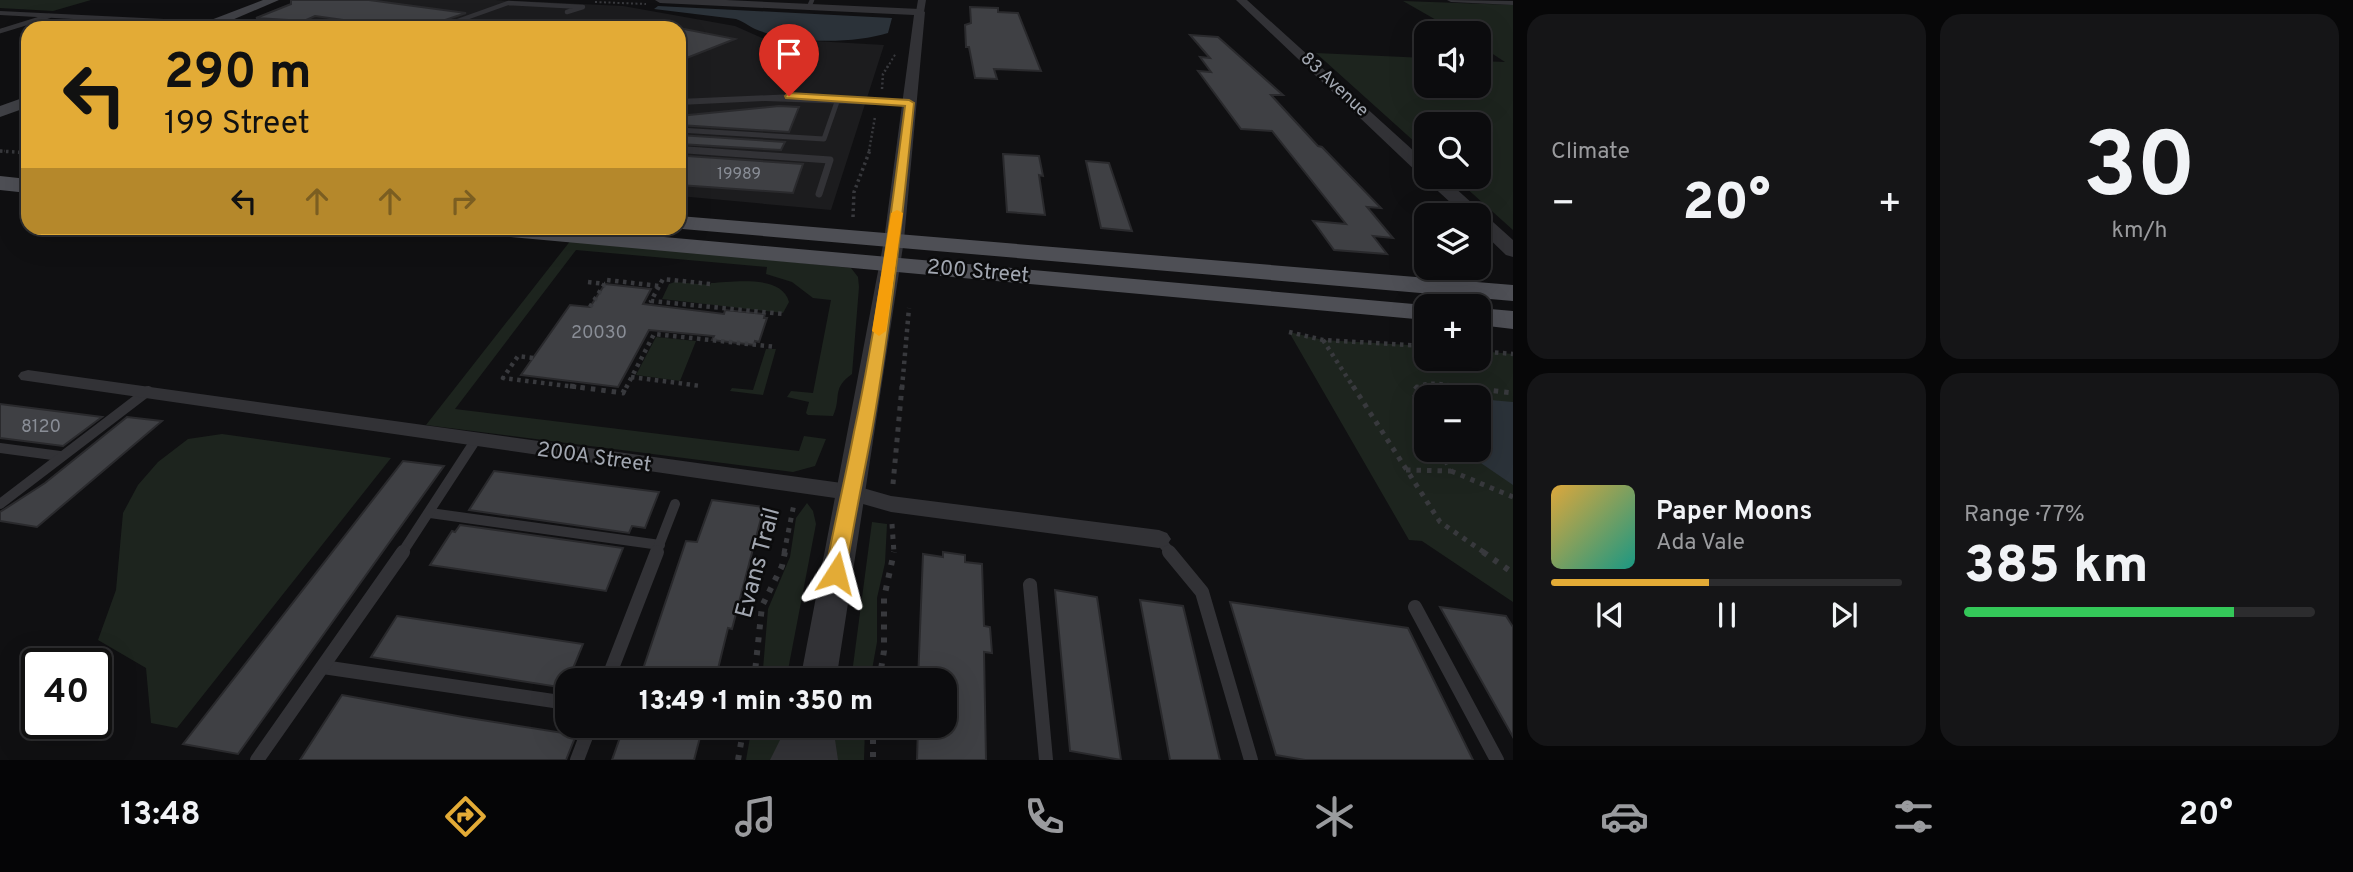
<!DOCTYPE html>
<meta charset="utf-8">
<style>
body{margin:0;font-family:Overpass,sans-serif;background:#151517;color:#f1f3f6;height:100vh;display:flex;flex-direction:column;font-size:26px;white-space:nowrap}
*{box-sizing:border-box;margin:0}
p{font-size:23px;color:#9a9b9e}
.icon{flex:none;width:38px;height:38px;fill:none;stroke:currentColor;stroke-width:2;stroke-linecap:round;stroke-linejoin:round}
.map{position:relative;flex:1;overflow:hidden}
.panel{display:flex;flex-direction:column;gap:14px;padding:14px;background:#070708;width:840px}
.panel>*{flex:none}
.banner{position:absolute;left:21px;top:21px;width:665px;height:214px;border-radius:21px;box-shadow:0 7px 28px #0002,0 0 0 2px #2c2c2e;background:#e3ab36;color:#111;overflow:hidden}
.controls{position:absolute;left:1414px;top:21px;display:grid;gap:14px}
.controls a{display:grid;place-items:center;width:77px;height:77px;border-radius:14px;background:#0c0c0e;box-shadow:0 7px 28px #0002,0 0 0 2px #2c2c2e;font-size:35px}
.speed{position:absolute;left:21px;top:648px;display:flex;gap:14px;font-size:35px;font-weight:700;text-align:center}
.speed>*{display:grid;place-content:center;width:91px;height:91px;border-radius:50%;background:#0c0c0e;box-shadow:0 7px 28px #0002,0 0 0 2px #2c2c2e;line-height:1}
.speed .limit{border:4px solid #111;border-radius:10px;background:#fff;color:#111}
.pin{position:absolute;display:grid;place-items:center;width:60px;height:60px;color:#fff;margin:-72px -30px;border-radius:50% 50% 50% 0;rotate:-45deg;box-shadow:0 0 7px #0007}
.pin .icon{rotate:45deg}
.me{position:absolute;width:77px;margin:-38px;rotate:9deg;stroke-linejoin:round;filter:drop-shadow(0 0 5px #0008)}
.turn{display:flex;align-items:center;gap:24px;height:147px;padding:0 28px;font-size:32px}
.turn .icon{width:91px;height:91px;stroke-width:2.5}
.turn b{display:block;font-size:49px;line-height:60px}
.lanes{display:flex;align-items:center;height:66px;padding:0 28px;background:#0003;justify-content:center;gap:35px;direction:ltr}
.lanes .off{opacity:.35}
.big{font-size:52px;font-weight:800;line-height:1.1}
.panel .widget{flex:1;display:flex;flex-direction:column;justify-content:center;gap:10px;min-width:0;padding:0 24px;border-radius:21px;background:#151517}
.panel .dial{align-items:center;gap:0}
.dial b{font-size:91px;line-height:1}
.song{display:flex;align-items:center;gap:21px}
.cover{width:84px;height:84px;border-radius:10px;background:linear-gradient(135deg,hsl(40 70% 55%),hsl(170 70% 35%))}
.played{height:7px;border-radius:4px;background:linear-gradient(90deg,#e3ab36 45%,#2c2c2e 45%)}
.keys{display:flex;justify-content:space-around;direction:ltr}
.heat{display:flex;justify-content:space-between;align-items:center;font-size:38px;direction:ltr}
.charge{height:10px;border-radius:5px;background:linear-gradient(90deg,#34c759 77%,#2c2c2e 0)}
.panel .tiles{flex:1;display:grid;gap:14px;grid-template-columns:repeat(2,1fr)}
.trip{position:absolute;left:555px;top:668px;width:402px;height:70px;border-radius:21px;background:#0c0c0e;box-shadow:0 7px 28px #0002,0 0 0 2px #2c2c2e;font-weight:800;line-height:70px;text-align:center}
.dock{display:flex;height:112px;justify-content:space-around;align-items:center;background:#050506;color:#9a9b9e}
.dock .icon{width:49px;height:49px}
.dock .on{color:#e3ab36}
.dock b{font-size:32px;color:#f1f3f6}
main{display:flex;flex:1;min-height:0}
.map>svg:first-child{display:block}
</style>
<main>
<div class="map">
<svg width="1513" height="760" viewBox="0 0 1513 760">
<rect width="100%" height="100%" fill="#101012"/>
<!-- built -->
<path fill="#1c1c1e" d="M 308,0 L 495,0 L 623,6 L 735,26 L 762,38 L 884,45 L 831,210 L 679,196 L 679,28 L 242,28 Z"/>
<!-- green -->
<g fill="#1d241e" fill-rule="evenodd">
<path d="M 0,0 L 91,0 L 53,11 L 0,8 Z"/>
<path d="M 1403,1 L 1513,5 L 1513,230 L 1454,177 L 1479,177 L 1479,124 L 1426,124 L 1426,152 L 1316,53 L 1426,58 L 1426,86 L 1479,86 L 1479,61 L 1505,62 L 1479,45 L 1479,33 L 1459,33 Z"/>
<path d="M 571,240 L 851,268 L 858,277 L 859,287 L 852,374 C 831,389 842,397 833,416 L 808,415 L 806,413 L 809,402 L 787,397 L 791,391 L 813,393 L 831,300 L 813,298 L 792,282 L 766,274 L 767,267 L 576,250 L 455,409 L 799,451 L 804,436 L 826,439 L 815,466 L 793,472 L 426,425 Z"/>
<path d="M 675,282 L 710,285 L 711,283 C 732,282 782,274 789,302 L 783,313 L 662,299 L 669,284 Z"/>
<path d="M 1289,332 L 1323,340 L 1426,346 L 1426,359 L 1479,359 L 1479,351 L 1513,354 L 1513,602 L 1422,541 L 1409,540 ZM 1426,397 L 1479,397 L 1479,450 L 1426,450 Z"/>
<path d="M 656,337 L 696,341 L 680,381 L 636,375 Z"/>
<path d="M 766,349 L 776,349 L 763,395 L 730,391 L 732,388 L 753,390 Z"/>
<path d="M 222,434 L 391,458 L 177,728 L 151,723 L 146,668 L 98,640 L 116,590 L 123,513 L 138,485 L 158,462 L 188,439 Z"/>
<path d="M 807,503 L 813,511 L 816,524 L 788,670 L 792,681 L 762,681 L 768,609 L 790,557 L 796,518 Z"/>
<path d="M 872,522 L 887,524 L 885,563 L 877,598 L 877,642 L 870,681 L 851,681 Z"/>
<path d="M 752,726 L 788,726 L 778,760 L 746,760 Z"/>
<path d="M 832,726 L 865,726 L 864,760 L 832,760 Z"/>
</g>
<!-- water -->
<g fill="#2b3239">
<path d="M 658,6 L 892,18 L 888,33 C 853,44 790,44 755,29 C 748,26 745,22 736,19 L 654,9 Z"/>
<path d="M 1479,399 L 1513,402 L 1513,485 L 1475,459 L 1470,450 L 1479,450 Z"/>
</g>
<!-- building -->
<g fill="#3f4044" stroke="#2a2a2d" stroke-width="2">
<path d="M 291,0 L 369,0 L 466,13 L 436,23 L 433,28 L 380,28 L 380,25 L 315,16 L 304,21 L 256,18 L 291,4 Z"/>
<path d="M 970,7 L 998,8 L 998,12 L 1018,13 L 1041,71 L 994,69 L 997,79 L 975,78 L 969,47 L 966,47 L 965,25 L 971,23 Z"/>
<path d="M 679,28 L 735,39 L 679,61 Z"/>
<path d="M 1190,35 L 1218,37 L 1283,95 L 1271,95 L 1318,146 L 1322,147 L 1381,208 L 1367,207 L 1393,238 L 1373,236 L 1387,254 L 1334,250 L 1313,221 L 1346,224 L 1272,131 L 1241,129 L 1198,71 L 1211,72 L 1200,57 L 1210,58 Z"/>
<path d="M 779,106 L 799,107 L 789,132 L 679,125 L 679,116 Z"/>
<path d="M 679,135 L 785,142 L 781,150 L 679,144 Z"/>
<path d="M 679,154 L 687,156 L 803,164 L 793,193 L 679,185 Z"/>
<path d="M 1003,154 L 1039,156 L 1043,176 L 1039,175 L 1045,215 L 1007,212 Z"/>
<path d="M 1086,161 L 1109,163 L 1132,231 L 1101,228 Z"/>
<path d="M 605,284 L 651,289 L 643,304 L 724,314 L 725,310 L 765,314 L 764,318 L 767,318 L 759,342 L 755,341 L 754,345 L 712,340 L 714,336 L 649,330 L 618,387 L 521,375 L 570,305 L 590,307 Z"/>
<path d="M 0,404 L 102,417 L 63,446 L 0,438 Z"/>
<path d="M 127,417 L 162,421 L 37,527 L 0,521 L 0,512 L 45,483 Z"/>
<path d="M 403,461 L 444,466 L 238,754 L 183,744 Z"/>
<path d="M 494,471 L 659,492 L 645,528 L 632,526 L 629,533 L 469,510 Z"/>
<path d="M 712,500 L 764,507 L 732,629 L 728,628 L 715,681 L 639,681 L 686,541 L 697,542 Z"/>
<path d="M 460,525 L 623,548 L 606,591 L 430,565 L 452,531 L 455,532 Z"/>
<path d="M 943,552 L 965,555 L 965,562 L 982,564 L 984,626 L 990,627 L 992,653 L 984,652 L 986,760 L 917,760 L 918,726 L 945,726 L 945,681 L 918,681 L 923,554 L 943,557 Z"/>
<path d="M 1055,590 L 1097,597 L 1121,760 L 1070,751 Z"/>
<path d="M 1140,600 L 1183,606 L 1220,760 L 1170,760 Z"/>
<path d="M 1230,602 L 1408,628 L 1473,760 L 1305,760 L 1276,755 Z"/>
<path d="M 1440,607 L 1506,616 L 1513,627 L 1513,737 Z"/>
<path d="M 397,616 L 583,644 L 565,688 L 371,657 Z"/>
<path d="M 342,695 L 463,717 L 576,735 L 566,760 L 300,760 Z"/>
<path d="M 624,726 L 703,726 L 694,760 L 612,760 Z"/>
</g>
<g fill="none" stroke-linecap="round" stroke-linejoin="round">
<!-- path-far5 -->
<g stroke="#38393d" stroke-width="2" stroke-dasharray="2 2.5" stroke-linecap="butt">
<path d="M 595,2 L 646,4"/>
<path d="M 887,68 L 896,53"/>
</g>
<!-- path-far4 -->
<g stroke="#38393d" stroke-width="2.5" stroke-dasharray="2 2.5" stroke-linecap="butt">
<path d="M 882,89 L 883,74 L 888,66"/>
<path d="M 0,151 L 5,151"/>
<path d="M 869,151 L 875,117"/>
</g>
<!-- path-far3 -->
<g stroke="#38393d" stroke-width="3.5" stroke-dasharray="2.5 3.5" stroke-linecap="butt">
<path d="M 0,151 L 28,153"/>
<path d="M 853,217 L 854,192 L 870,150"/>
</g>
<!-- path-far2 -->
<g stroke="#38393d" stroke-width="4.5" stroke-dasharray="3.5 4.5" stroke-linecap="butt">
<path d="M 588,282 L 605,284"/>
<path d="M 710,284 L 663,279 L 651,301 L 783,314"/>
<path d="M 590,307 L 607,280 L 659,286"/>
<path d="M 1289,332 L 1323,340 L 1426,346"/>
<path d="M 1323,340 L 1354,388"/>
<path d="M 1479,351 L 1513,354"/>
<path d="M 533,358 L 518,356 L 503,378 L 584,388"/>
<path d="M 631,377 L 701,386"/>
<path d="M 626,388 L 654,334 L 776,347"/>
<path d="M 902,388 L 909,308"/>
<path d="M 1416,388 C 1429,379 1453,387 1468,388"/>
</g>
<!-- path-far1 -->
<g stroke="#38393d" stroke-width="5" stroke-dasharray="4.5 6" stroke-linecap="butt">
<path d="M 570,386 L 623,393 L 626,386"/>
<path d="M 1353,386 L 1440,522 L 1485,553"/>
<path d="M 1418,386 L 1413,391 L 1426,420"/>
<path d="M 1452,386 L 1513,393"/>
<path d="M 1406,470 L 1451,471 L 1440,450"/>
<path d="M 1451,471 L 1513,497"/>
<path d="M 893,484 L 902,386"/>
<path d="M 892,524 L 894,553"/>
<path d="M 784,553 L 794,504"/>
</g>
<!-- path -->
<g stroke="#38393d" stroke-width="6" stroke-dasharray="5 8" stroke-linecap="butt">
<path d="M 1483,552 L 1513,573"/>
<path d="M 754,681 L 762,606 L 782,566 L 785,552"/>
<path d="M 879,681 L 884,651 L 884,598 L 894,552"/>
<path d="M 873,726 L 873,760"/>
<path d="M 738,760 L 744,726"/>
</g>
<!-- service-far4 -->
<g stroke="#323236" stroke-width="4.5">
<path d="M 809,7 L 812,0"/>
<path d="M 438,28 L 508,3 L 583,7 L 567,12"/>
<path d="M 0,31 L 49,16"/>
</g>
<!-- service-far3 -->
<g stroke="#323236" stroke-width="5">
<path d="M 679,130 L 824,139 L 838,99"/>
<path d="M 679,149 L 711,151"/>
</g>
<!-- service-far2 -->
<path stroke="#323236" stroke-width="7" d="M 687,150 L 830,160 L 819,194"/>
<!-- service-far1 -->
<g stroke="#323236" stroke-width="10">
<path d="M 0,448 L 60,456"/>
<path d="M 0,504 L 148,391"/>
<path d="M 430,513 L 660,545"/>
<path d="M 1159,539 L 1171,553"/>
<path d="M 402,553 L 475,441"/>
<path d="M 656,553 L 675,504"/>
</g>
<!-- service -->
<g stroke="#323236" stroke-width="14">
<path d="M 1169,552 L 1202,592 L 1251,760"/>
<path d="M 1030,585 L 1046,760"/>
<path d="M 1415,607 L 1497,760"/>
<path d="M 323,667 L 567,703"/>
<path d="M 607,681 L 657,552"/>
<path d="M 257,760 L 403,552"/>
<path d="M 577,760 L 590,726"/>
</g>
<!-- minor -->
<g fill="#323236" fill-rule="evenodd">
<path d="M 918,0 L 926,0 L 924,12 L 920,14 L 916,12 Z"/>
<path d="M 1447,0 L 1513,1 L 1513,5 L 1451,2 Z"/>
<path d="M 0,11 L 286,25 L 290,28 L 237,28 L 0,15 Z"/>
<path d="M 794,94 L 909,100 L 914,103 L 909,106 L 765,101 L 679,105 L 679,99 Z"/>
<path d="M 28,370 L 849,484 L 891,496 L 1159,530 L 1167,533 L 1171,539 L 1167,545 L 1159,548 L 891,512 L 849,500 L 21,380 L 18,376 L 21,372 Z"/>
</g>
<!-- tertiary -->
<g fill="#323236" fill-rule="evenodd">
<path d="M 655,0 L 726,0 L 920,9 L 925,12 L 904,240 L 836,681 L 800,681 L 884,240 L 914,15 L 660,3 Z"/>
<path d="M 1236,0 L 1247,0 L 1426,162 L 1426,177 L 1443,177 L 1513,240 L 1513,257 L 1506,255 L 1479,229 L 1479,215 L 1464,215 L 1427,181 L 1425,176 L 1420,175 Z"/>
<path d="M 787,726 L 833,726 L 838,760 L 770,760 Z"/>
</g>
<!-- secondary -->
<g fill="#404146" fill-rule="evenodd">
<path d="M 263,0 L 279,0 L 218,26 L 190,28 Z"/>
<path d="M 28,96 L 28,107 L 0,117 L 0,106 Z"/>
</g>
<!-- primary -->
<g fill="#4e4f55" fill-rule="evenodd">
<path d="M 0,176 L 28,179 L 28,193 L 0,190 Z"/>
<path d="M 679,216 L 1513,285 L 1513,301 L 671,228 L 679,228 Z"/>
<path d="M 476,228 L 564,228 L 1436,306 L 1426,306 L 1426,320 L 488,235 L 479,233 Z"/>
<path d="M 1479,308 L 1513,311 L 1513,329 L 1479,325 Z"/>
</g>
</g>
<!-- route -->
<path fill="#e3ab36" stroke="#946f23" stroke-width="2" d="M 789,93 L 909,100 L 914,103 C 903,213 891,323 872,431 C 863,479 853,525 846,573 L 843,579 L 836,581 L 828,579 L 825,573 C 834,526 845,479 854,432 C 877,324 891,215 905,106 L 786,98 L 785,96 Z"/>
<!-- slow -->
<path fill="#f59e0b" d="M 897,210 L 903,213 L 886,331 L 879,336 L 872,331 L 891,213 Z"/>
<g text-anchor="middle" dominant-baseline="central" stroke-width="5" stroke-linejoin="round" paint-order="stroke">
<!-- far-number labels -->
<g font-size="16" fill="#898d96">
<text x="739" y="175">19989</text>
</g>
<!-- far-street labels -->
<g font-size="18" fill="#a2a7b1" stroke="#0b0b0c">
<text transform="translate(1334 85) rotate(43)">83 Avenue</text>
</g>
<!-- number labels -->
<g font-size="18" fill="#898d96">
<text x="599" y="333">20030</text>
<text x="41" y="427">8120</text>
</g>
<!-- street labels -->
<g font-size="21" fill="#a2a7b1" stroke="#0b0b0c">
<text transform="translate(978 272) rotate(5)">200 Street</text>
<text transform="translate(594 458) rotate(8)">200A Street</text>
</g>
<!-- near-street labels -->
<g font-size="24" fill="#a2a7b1" stroke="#0b0b0c">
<text transform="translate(759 563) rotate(-75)">Evans Trail</text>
</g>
</g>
</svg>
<div class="controls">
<a><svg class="icon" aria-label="sound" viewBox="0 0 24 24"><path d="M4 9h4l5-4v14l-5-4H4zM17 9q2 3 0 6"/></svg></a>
<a><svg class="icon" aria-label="search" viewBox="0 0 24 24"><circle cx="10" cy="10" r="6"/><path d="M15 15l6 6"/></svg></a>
<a><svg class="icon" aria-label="layers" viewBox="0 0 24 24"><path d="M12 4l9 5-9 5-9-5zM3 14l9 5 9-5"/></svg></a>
<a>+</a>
<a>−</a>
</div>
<div class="speed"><div class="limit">40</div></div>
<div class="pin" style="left:789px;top:96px;background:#d93025"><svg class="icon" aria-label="arrive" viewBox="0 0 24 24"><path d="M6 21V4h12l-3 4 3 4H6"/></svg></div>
<svg class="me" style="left:836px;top:573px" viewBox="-20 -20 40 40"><path d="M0-17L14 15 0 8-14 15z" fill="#e3ab36" stroke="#fff" stroke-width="4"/></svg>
<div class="trip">13:49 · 1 min · 350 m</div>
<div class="banner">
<div class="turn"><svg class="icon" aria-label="left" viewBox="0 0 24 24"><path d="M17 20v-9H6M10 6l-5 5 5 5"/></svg><div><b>290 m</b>199 Street</div></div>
<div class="lanes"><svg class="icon" aria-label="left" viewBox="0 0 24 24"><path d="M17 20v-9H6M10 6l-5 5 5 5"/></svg><svg class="icon off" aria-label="ahead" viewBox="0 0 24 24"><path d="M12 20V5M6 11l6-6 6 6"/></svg><svg class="icon off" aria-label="ahead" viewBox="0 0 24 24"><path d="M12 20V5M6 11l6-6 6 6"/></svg><svg class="icon off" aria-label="right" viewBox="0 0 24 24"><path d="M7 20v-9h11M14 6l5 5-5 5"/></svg></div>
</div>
</div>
<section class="panel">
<div class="tiles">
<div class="widget"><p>Climate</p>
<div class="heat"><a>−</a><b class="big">20°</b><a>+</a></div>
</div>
<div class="widget dial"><b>30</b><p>km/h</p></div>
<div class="widget">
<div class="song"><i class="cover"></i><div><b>Paper Moons</b><p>Ada Vale</p></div></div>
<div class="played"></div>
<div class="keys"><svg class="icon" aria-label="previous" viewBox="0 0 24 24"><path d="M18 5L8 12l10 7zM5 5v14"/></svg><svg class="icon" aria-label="pause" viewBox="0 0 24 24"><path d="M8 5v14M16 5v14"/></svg><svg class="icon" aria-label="next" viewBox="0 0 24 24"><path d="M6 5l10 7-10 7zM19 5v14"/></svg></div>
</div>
<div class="widget"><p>Range · 77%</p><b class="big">385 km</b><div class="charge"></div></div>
</div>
</section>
</main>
<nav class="dock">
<b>13:48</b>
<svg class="icon on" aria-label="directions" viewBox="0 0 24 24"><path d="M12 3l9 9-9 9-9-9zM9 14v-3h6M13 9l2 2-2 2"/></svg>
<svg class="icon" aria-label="music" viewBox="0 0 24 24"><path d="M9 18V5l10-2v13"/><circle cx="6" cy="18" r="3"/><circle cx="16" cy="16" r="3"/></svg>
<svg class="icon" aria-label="phone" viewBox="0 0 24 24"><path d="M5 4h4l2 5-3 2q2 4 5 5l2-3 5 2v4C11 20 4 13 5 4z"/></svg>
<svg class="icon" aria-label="climate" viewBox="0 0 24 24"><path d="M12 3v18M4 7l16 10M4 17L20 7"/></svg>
<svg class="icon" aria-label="car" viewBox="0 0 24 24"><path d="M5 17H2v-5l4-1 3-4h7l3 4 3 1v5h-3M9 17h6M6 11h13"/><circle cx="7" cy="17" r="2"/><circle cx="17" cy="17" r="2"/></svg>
<svg class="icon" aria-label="filters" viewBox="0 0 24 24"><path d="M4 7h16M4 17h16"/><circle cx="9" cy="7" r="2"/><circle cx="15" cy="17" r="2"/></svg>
<b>20°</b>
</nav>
